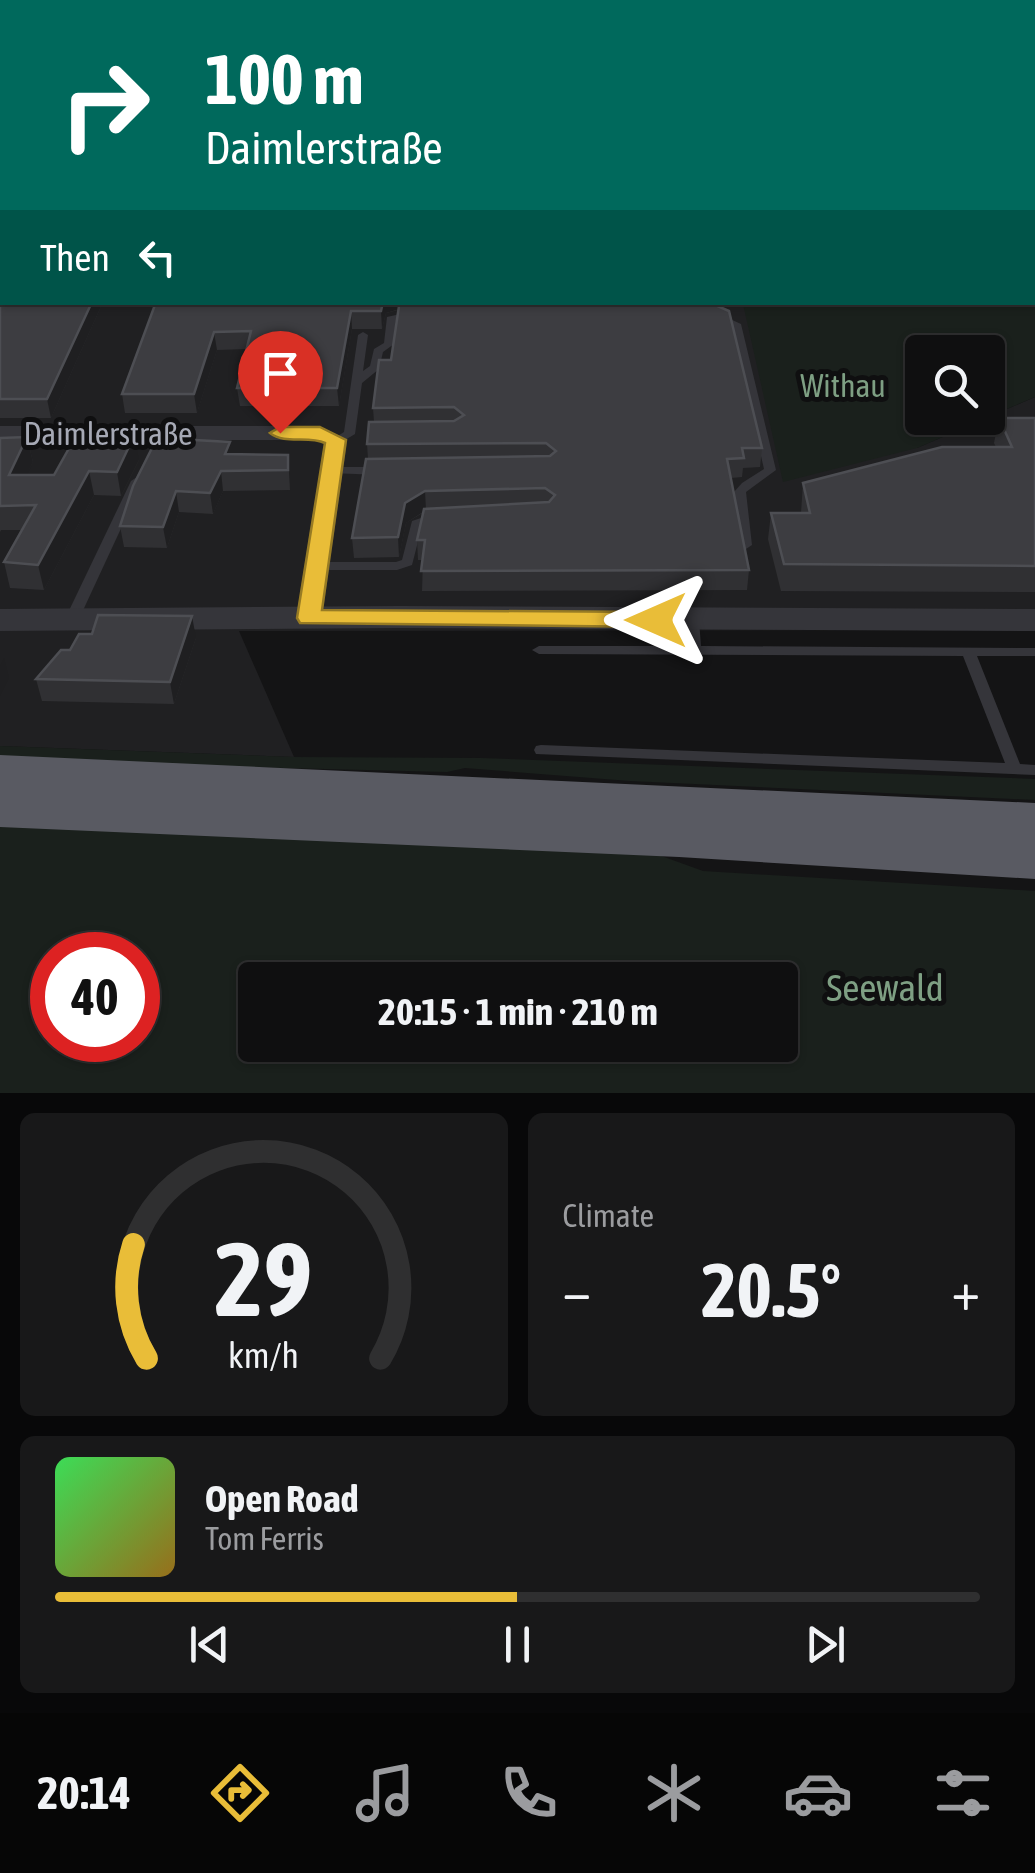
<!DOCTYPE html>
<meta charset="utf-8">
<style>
body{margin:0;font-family:"Asap Condensed",sans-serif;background:#181819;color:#f1f3f6;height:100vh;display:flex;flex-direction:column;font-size:38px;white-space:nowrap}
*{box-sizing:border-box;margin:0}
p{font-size:32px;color:#9b9c9f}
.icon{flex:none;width:55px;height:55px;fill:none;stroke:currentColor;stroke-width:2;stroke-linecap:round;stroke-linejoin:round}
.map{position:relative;height:1093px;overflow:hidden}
.drawer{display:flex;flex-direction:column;gap:20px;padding:20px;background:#080809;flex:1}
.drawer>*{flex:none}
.guide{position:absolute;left:0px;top:0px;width:1035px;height:305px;box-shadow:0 2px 8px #0004,0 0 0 2px #2f2f30;background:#00695c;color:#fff;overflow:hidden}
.tools{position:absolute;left:905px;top:335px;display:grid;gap:20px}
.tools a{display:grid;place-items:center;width:100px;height:100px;border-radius:10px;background:#0f0f10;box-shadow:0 2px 8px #0004,0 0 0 2px #2f2f30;font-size:50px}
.speed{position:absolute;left:30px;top:932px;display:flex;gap:20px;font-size:50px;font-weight:700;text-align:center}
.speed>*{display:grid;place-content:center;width:130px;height:130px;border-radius:50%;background:#0f0f10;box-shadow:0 2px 8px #0004,0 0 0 2px #2f2f30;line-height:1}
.speed .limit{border:15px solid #d22;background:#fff;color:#111}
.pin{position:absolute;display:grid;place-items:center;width:85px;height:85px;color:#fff;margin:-102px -42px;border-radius:50% 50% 50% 0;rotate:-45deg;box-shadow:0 0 10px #0007}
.pin .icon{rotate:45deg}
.me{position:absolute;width:110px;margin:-55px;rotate:270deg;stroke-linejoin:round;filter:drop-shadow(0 0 8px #0008)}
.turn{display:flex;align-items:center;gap:35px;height:210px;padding:0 40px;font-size:45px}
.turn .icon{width:130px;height:130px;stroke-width:2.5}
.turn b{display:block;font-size:70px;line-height:85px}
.then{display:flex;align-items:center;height:95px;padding:0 40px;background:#0003;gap:20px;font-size:38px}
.big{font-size:75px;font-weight:700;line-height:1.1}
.drawer .card{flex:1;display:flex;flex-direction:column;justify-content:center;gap:15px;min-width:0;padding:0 35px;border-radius:15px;background:#181819}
.drawer .dial{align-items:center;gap:0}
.dial svg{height:260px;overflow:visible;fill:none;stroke:#2f2f30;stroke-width:7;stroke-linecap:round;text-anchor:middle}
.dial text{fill:#f1f3f6;stroke:none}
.song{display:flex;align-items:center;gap:30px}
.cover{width:120px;height:120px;border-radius:15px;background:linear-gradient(135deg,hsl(130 70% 55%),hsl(40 70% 35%))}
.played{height:10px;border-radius:5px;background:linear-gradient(90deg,#e9bd38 50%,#2f2f30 50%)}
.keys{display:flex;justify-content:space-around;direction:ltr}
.heat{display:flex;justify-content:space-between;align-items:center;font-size:55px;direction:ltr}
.drawer .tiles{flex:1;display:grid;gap:20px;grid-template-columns:1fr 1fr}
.card:last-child{grid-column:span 2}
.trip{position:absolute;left:238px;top:962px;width:560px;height:100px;border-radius:10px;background:#0f0f10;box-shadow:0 2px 8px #0004,0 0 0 2px #2f2f30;font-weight:700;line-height:100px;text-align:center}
.tab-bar{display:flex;height:160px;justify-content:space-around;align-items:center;background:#060606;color:#9b9c9f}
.tab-bar .icon{width:70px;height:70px}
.tab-bar .selected{color:#e9bd38}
.tab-bar b{font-size:45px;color:#f1f3f6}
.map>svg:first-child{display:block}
</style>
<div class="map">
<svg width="1035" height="1093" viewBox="0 0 1035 1093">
<rect width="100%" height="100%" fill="#141415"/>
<!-- built -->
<path fill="#202022" d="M 0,239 L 2,302 L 744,304 L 917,448 L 1035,397 L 1035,630 L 239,631 L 294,757 L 0,746 Z"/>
<!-- green -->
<g fill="#1a201c" fill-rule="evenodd">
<path d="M 0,0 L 1035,0 L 1035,397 L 988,417 L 988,352 L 922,352 L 922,418 L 987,418 L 917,448 L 783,482 L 743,304 L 629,303 L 1032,302 L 1032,2 L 2,2 L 2,239 Z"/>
<path d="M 0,746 L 294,757 L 481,758 L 1035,779 L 1035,800 L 630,781 L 465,768 L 447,772 L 0,761 Z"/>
<path d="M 0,825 L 656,854 L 703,871 L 1035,891 L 1035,1093 L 0,1093 ZM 52,955 L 138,955 L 138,1040 L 52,1040 ZM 255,980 L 780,980 L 780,1045 L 255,1045 Z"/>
</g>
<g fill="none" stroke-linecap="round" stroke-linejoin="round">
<!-- service -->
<g fill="#35353a" fill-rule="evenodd">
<path d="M 409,312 L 414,315 L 413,317 L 396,321 L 394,344 L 383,352 L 379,369 L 362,383 L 355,434 L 340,443 L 332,443 L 330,441 L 344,432 L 358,335 L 363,332 L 368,335 L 363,371 L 370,366 L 374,349 L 384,343 L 387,317 Z"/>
<path d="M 719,314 L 741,324 L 776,470 L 746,492 L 752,545 L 746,549 L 740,545 L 734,492 L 742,483 L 764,469 L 731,326 L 715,319 L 715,315 Z"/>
<path d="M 334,467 L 381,467 L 387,471 L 381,475 L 330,473 L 328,471 Z"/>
<path d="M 137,477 L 143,481 L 79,619 L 77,622 L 67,622 L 65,619 L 131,481 Z"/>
<path d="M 436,513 L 440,514 L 442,517 L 440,520 L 422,526 L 412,565 L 397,570 L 317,570 L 311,566 L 317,562 L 396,562 L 402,560 L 412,521 Z"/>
<path d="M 692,616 L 699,620 L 701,646 L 1035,648 L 1035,656 L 977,656 L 1020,764 L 1035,765 L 1035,775 L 536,754 L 534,750 L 536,746 L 541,745 L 1005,763 L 963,656 L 539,654 L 532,650 L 539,646 L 688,646 L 685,620 Z"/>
</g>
<!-- minor -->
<path fill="#35353a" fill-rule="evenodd" d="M 0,426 L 320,426 L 347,441 L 322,618 L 309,626 L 296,618 L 324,444 L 316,440 L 0,440 Z"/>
<!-- tertiary -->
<path fill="#35353a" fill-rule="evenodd" d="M 399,606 L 1035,609 L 1035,631 L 399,628 L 0,631 L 0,609 Z"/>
<!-- trunk -->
<path fill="#595a62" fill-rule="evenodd" d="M 0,755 L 1035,803 L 1035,879 L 679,857 L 0,827 Z"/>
</g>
<!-- wall -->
<g fill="#303033">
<path d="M 0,259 L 2,302 L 103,302 L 51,418 L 0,418 Z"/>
<path d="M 156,302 L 663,302 L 762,448 L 760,467 L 743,468 L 742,477 L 731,478 L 749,570 L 747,590 L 422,591 L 423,560 L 418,560 L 417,540 L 424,512 L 406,523 L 399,557 L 354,558 L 352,538 L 368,459 L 367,444 L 374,422 L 373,408 L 391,360 L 398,310 L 386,313 L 382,329 L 352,329 L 339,406 L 240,406 L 237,388 L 246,349 L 217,350 L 197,413 L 125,413 L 122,394 Z"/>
<path d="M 999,418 L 1035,418 L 1035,592 L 781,591 L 768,539 L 771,513 L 801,513 L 803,483 L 996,447 L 994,443 Z"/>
<path d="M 27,437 L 33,462 L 26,475 L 54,475 L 139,460 L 121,496 L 94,495 L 44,590 L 10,588 L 4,562 L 22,530 L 1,530 L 0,532 L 0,438 Z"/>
<path d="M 232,454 L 288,455 L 290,490 L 223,491 L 213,514 L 179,512 L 167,548 L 124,547 L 120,526 Z"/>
<path d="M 196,638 L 174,704 L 42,701 L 36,679 L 70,650 Z"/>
</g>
<!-- shaded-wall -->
<g fill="#1f1f21">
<path d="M 92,302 L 103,302 L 51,418 L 47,399 Z"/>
<path d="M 383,302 L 403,302 L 403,308 L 386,313 L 382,329 L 381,311 Z"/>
<path d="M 351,311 L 352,329 L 339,406 L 337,388 Z"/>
<path d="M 214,332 L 217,350 L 197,413 L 194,394 Z"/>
<path d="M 134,436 L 139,460 L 121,496 L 117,472 Z"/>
<path d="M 27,437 L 33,462 L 15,499 L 9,475 Z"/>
<path d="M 89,471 L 94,495 L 44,590 L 38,565 Z"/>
<path d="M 221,471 L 223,491 L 213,514 L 210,493 Z"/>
<path d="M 176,491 L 179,512 L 167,548 L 163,527 Z"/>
<path d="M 425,491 L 426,510 L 406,523 L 399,557 L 398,537 L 405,503 Z"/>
<path d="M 192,616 L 196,638 L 174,704 L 170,682 Z"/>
<path d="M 4,658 L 9,678 L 0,696 L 0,666 Z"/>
</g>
<!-- building -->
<g fill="#3d3d41" stroke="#4d4e53" stroke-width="2.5">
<path d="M 2,255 L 2,302 L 92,302 L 47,399 L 0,399 L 0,259 Z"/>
<path d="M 156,302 L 383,302 L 381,311 L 351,311 L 337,388 L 237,388 L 251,331 L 214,332 L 194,394 L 122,394 Z"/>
<path d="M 510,302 L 713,304 L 729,311 L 762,448 L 742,448 L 744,458 L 727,459 L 749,570 L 421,571 L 425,540 L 417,540 L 424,509 L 549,502 L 555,495 L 545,488 L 425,491 L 405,503 L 398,537 L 352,538 L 366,459 L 550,456 L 556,451 L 546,443 L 367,444 L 369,422 L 454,421 L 464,415 L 454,407 L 373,408 L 379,360 L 391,360 L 399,306 L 404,304 Z"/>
<path d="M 999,418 L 1035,418 L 1035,566 L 784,564 L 771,513 L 810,513 L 803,483 L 942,447 L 1012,447 Z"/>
<path d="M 77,434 L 134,436 L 117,472 L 89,471 L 38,565 L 4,562 L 36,505 L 0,506 L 0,438 L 27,437 L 9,475 L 54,475 Z"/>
<path d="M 157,438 L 230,442 L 225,454 L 288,455 L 288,470 L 221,471 L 210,493 L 176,491 L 163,527 L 120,526 L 133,486 Z"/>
<path d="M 98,615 L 192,616 L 170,682 L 36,679 L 61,650 L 70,650 L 79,634 L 92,634 Z"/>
</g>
<!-- route -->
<path fill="#e9bd38" stroke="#977b24" stroke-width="2.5" d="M 320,427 L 346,440 L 322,610 L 656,612 L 668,620 L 656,627 L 300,623 L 297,618 L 325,443 C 308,435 285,445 270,433 L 280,427 Z"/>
<g text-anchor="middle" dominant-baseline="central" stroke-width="10" stroke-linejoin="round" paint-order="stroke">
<!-- park labels -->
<g font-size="32" fill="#7e9f83" stroke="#0f0f10">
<text x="843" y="385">Withau</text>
</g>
<!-- street labels -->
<g font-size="32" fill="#a6a9b5" stroke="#0f0f10">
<text x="108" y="433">Daimlerstraße</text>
</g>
<!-- near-park labels -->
<g font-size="38" fill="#7e9f83" stroke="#0f0f10">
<text x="885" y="987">Seewald</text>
</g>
</g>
</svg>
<div class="tools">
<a><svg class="icon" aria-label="search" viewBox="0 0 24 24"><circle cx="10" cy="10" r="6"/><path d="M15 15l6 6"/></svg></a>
</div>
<div class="speed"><div class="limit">40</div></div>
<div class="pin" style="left:280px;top:433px;background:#d93025"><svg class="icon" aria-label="arrive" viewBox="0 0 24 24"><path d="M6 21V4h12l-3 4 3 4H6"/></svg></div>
<svg class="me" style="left:656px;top:620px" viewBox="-20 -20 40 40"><path d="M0-17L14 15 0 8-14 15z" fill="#e9bd38" stroke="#fff" stroke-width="4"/></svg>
<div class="trip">20:15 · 1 min · 210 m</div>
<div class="guide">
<div class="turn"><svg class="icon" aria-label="right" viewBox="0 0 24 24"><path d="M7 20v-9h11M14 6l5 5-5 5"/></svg><div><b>100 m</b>Daimlerstraße</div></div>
<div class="then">Then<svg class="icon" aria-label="left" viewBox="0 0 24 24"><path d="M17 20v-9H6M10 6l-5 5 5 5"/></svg></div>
</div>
</div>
<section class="drawer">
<div class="tiles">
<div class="card dial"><svg viewBox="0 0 100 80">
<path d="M14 69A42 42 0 1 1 86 69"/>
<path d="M14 69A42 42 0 0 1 10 34" stroke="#e9bd38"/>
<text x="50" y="56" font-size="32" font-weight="700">29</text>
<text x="50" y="72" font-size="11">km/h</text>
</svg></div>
<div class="card"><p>Climate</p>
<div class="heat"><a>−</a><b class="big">20.5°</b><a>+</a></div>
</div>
<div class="card">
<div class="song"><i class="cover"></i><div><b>Open Road</b><p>Tom Ferris</p></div></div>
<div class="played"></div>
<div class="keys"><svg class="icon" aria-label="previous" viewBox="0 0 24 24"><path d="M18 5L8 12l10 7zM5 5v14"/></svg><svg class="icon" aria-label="pause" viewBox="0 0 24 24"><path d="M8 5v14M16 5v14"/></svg><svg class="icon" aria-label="next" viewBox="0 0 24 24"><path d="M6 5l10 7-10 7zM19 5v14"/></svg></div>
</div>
</div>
</section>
<nav class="tab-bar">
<b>20:14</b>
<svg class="icon selected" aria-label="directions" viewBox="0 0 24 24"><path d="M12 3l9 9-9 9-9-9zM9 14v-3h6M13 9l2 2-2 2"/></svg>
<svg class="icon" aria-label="music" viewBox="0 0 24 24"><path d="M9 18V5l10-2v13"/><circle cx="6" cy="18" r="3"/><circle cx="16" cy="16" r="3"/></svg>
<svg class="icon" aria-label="phone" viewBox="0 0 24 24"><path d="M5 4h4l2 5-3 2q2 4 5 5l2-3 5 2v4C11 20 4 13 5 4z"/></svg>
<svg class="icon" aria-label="climate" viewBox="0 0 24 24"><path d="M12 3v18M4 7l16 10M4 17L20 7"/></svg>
<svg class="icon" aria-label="car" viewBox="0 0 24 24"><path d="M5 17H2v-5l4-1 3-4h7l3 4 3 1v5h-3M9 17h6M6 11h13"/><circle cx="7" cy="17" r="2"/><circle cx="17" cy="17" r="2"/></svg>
<svg class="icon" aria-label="filters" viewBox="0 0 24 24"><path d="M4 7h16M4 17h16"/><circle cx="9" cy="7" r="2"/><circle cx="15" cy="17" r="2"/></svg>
</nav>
